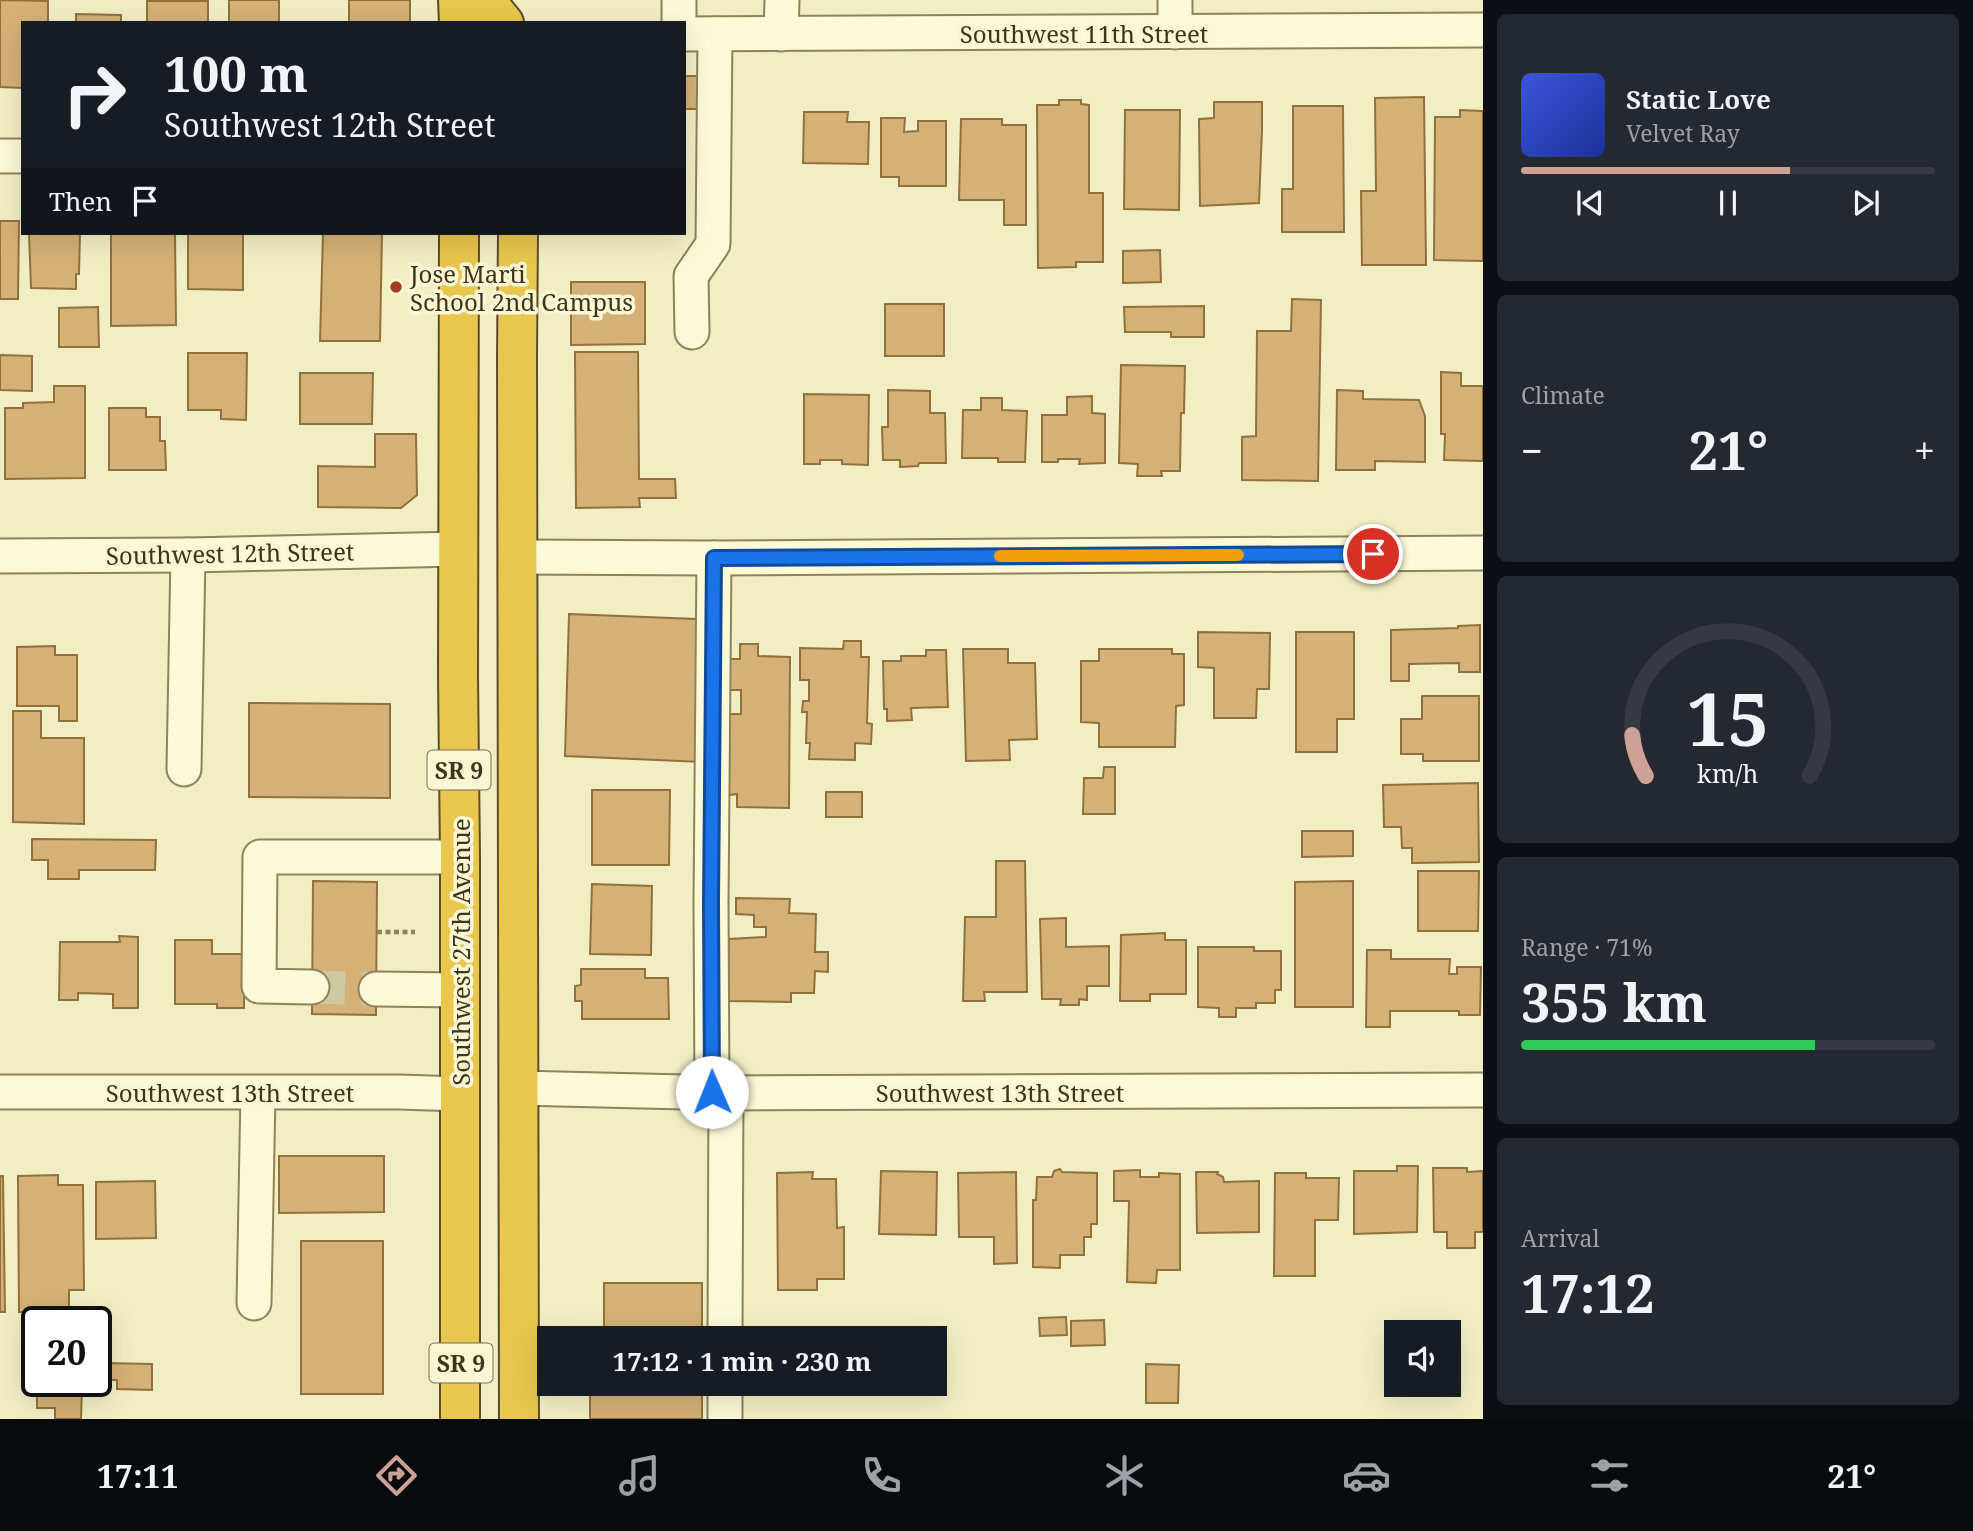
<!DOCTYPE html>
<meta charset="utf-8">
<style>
body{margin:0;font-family:"Noto Serif",serif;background:#242831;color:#f1f3f6;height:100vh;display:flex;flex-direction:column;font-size:26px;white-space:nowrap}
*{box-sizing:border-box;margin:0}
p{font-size:23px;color:#9ea1a6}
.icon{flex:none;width:38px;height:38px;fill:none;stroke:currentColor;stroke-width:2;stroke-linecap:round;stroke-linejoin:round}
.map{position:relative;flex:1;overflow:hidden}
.drawer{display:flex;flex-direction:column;gap:14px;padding:14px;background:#0d0f14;width:490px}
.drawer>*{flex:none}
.hud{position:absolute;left:21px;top:21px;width:665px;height:214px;border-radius:0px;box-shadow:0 7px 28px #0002;background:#171b24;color:#f1f3f6;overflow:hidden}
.controls{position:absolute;left:1384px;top:1320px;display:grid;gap:14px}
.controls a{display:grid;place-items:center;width:77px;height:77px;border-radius:0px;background:#171b24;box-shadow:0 7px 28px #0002;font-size:35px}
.speed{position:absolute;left:21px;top:1306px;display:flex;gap:14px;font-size:35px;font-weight:700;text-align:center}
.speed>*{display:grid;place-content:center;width:91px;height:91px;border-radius:50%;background:#171b24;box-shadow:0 7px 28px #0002;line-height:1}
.speed .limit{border:4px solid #111;border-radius:10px;background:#fff;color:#111}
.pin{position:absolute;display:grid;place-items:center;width:60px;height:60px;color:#fff;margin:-30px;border:4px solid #fff;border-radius:50%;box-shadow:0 2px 7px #0007}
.me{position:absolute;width:77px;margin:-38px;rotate:359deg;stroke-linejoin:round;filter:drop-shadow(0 0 5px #0008)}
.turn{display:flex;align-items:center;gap:24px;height:147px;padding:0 28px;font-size:32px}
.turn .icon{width:91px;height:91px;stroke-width:2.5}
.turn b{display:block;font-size:49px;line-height:60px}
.then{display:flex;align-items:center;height:66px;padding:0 28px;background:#0003;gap:14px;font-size:26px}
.big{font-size:52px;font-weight:700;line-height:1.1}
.drawer .widget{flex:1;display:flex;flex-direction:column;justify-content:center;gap:10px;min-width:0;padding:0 24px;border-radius:10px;background:#242831}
.drawer .dial{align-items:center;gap:0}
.dial svg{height:182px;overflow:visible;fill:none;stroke:#363941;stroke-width:7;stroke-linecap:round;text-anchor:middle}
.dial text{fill:#f1f3f6;stroke:none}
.song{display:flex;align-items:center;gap:21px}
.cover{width:84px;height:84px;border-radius:10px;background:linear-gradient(135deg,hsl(230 70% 55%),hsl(230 70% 35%))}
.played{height:7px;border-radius:4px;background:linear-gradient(90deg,#cea197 65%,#363941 65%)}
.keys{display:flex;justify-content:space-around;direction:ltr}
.heat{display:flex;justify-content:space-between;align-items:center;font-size:38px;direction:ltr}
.charge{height:10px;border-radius:5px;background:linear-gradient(90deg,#34c759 71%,#363941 0)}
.trip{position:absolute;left:537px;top:1326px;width:410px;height:70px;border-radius:0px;background:#171b24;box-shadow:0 7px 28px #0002;font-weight:700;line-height:70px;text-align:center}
.tab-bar{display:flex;height:112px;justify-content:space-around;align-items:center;background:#090b0e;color:#9ea1a6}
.tab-bar .icon{width:49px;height:49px}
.tab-bar .active{color:#cea197}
.tab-bar b{font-size:32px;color:#f1f3f6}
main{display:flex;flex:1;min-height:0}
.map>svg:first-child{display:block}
</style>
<main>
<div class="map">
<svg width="1483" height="1419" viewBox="0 0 1483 1419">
<rect width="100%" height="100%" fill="#f2eec4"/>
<!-- building -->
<g fill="#d4b176" stroke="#91703b" stroke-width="2">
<path d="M 0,0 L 48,1 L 48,23 L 23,23 L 23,88 L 0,87 Z"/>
<rect x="229" y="0" width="50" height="23"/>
<rect x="349" y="0" width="61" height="23"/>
<rect x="147" y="1" width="61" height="22"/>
<path d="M 76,14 L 121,15 L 121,23 L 76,23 Z"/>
<path d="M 684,76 L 700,76 L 701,109 L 684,109 Z"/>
<path d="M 1424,97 L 1426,265 L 1362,265 L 1361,191 L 1376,191 L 1375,98 Z"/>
<path d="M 1059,100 L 1081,100 L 1081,104 L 1089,105 L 1089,193 L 1103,193 L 1103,262 L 1076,262 L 1076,267 L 1038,268 L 1037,105 L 1059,105 Z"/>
<path d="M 1214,102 L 1262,102 L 1262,130 L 1259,203 L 1200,206 L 1199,119 L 1214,118 Z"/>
<path d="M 1293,106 L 1343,106 L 1344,232 L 1282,232 L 1282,189 L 1293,189 Z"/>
<path d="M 1125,110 L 1180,110 L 1179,210 L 1124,209 Z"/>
<path d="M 1460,110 L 1483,111 L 1483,261 L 1434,260 L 1435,117 L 1460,117 Z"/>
<path d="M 804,112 L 848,112 L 847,122 L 869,122 L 868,164 L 803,163 Z"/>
<path d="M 881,118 L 905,118 L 904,132 L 918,131 L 918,121 L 946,121 L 946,186 L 899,186 L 899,177 L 881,177 Z"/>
<path d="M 961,119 L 1002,119 L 1002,125 L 1026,125 L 1026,225 L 1004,225 L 1004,200 L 959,200 Z"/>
<path d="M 0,221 L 19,221 L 18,299 L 0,299 Z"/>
<path d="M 29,233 L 80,233 L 79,274 L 76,274 L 76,289 L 31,288 Z"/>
<path d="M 111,233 L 175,233 L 176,325 L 111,326 Z"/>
<path d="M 188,233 L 243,233 L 243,290 L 188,289 Z"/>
<path d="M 323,233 L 382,233 L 380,341 L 320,341 Z"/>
<path d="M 1160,250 L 1161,282 L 1123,283 L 1123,251 Z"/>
<path d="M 571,282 L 645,282 L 645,344 L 571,345 Z"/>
<path d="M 1292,299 L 1321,300 L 1318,481 L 1242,480 L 1242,437 L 1256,436 L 1257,331 L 1291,331 Z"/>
<rect x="885" y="304" width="59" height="52"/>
<path d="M 1204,306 L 1204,337 L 1171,337 L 1171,332 L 1125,332 L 1124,307 Z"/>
<path d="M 98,307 L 99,347 L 59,347 L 59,308 Z"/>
<path d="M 575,352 L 638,352 L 639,479 L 675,479 L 676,498 L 639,498 L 640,507 L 576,508 Z"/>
<path d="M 188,353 L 247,353 L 246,420 L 221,419 L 221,410 L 188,410 Z"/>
<path d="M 0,355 L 32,356 L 32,391 L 0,390 Z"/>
<path d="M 1121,365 L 1185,366 L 1184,413 L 1181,413 L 1180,471 L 1161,471 L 1162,476 L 1137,476 L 1138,464 L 1119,463 Z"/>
<path d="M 1441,372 L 1461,373 L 1461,386 L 1483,386 L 1483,461 L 1444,460 L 1445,434 L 1441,434 Z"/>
<path d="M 300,373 L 373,373 L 372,424 L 300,424 Z"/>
<path d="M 54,386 L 85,386 L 85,478 L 5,479 L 5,408 L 23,408 L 23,403 L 54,402 Z"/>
<path d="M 888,390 L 930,391 L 930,413 L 945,413 L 946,463 L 919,463 L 918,466 L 900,467 L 900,460 L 883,460 L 882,427 L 888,427 Z"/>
<path d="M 1337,390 L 1363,391 L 1363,399 L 1419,400 L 1425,416 L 1425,462 L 1375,461 L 1375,470 L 1336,470 Z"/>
<path d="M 804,394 L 869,395 L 868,465 L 842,464 L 842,460 L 820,460 L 820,464 L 804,464 Z"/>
<path d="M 1092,396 L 1092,413 L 1105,414 L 1105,463 L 1079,464 L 1080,459 L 1058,459 L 1058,462 L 1042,462 L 1042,415 L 1067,415 L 1067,397 Z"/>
<path d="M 981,398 L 1002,398 L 1002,410 L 1027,411 L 1025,462 L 998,462 L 998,458 L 962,458 L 963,410 L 981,410 Z"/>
<path d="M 109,408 L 146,408 L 146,417 L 160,417 L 160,441 L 165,441 L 166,470 L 109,470 Z"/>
<path d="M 375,434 L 416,434 L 417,495 L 401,508 L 318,507 L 318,466 L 375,467 Z"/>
<path d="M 569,614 L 696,619 L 702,762 L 565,756 Z"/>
<path d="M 1480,625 L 1480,672 L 1459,672 L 1459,663 L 1409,664 L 1409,681 L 1391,681 L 1391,630 L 1458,628 L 1458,626 Z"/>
<path d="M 1198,632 L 1270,633 L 1269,689 L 1257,689 L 1256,718 L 1214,718 L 1214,668 L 1198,667 Z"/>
<path d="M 1296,632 L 1354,632 L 1354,719 L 1337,719 L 1337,752 L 1296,752 Z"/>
<path d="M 844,641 L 861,641 L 861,657 L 869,657 L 867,723 L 872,724 L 871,744 L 855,743 L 855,760 L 809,759 L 810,743 L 806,743 L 807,712 L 802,712 L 803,701 L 809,701 L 809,680 L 800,680 L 800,648 L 843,649 Z"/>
<path d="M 740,644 L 758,644 L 758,656 L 790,657 L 789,808 L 737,807 L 737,794 L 729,795 L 730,714 L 741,714 L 741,690 L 726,690 L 726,659 L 740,659 Z"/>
<path d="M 55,646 L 55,655 L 77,655 L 77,721 L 59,721 L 59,706 L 17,706 L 17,647 Z"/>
<path d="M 963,649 L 1008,649 L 1008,663 L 1035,663 L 1037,739 L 1009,740 L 1010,760 L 966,761 Z"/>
<path d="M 1099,649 L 1172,649 L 1172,654 L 1184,654 L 1184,705 L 1176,706 L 1175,747 L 1099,747 L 1099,723 L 1081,722 L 1081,661 L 1099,661 Z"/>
<path d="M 926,650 L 946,650 L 948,707 L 911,708 L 912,720 L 887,721 L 887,709 L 884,709 L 883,661 L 901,661 L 901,656 L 926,656 Z"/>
<path d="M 1422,696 L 1479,696 L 1479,761 L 1423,761 L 1423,754 L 1401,754 L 1401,719 L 1422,719 Z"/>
<path d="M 249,703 L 390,704 L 390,798 L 249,797 Z"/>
<path d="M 13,711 L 41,711 L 41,738 L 84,738 L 84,824 L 13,822 Z"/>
<path d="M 1104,767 L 1115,767 L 1115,814 L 1083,814 L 1084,778 L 1103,778 Z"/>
<path d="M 1478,783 L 1479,862 L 1412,863 L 1412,848 L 1402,848 L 1401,827 L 1384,827 L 1383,785 Z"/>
<path d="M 592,790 L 670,790 L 669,865 L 592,865 Z"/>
<rect x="826" y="792" width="36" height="25"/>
<path d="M 1302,831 L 1353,831 L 1353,856 L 1302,857 Z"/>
<path d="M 32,839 L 156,840 L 155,870 L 79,870 L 79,879 L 48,879 L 48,860 L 32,860 Z"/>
<path d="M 996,861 L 1025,861 L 1027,992 L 984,992 L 985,1001 L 963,1001 L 965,917 L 996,917 Z"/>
<path d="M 1418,871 L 1479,871 L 1478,931 L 1418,931 Z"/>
<path d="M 313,881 L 377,882 L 376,1015 L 312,1014 Z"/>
<path d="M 1353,881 L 1353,1007 L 1295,1007 L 1295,882 Z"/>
<path d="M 592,884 L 652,886 L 651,955 L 590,954 Z"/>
<path d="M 736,898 L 790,899 L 789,913 L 816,914 L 815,952 L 828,952 L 828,972 L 815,971 L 814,993 L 791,993 L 791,1002 L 727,1001 L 729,939 L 766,937 L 766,927 L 754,927 L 754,915 L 736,914 Z"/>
<path d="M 1066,918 L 1066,947 L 1109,946 L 1109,986 L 1087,986 L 1087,1000 L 1079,999 L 1079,1005 L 1060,1005 L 1061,999 L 1042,999 L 1040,919 Z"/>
<path d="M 1165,933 L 1165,940 L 1186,940 L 1186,994 L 1150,994 L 1150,1001 L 1120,1001 L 1121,935 Z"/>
<path d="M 119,936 L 138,937 L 138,1008 L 113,1008 L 113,994 L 78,993 L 78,1000 L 59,1000 L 60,942 L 120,942 Z"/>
<path d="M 175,940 L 212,940 L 212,954 L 245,954 L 244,1008 L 217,1008 L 217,1004 L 175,1004 Z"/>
<path d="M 1198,947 L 1254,947 L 1254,951 L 1281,951 L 1281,990 L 1275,990 L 1275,1003 L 1256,1003 L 1256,1008 L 1236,1008 L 1236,1017 L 1219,1017 L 1219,1008 L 1198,1007 Z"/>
<path d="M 1367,950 L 1391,950 L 1391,959 L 1450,959 L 1449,974 L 1457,974 L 1457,967 L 1481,967 L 1480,1015 L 1459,1015 L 1459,1011 L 1390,1011 L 1390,1027 L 1366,1027 Z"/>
<path d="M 581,969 L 645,969 L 645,978 L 668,978 L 669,1019 L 582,1019 L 582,1001 L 575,1001 L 575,986 L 581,985 Z"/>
<path d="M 279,1156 L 384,1156 L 384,1212 L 279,1213 Z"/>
<path d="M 1397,1166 L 1418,1166 L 1417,1232 L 1354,1234 L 1354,1171 L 1397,1171 Z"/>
<path d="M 1433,1168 L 1467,1168 L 1467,1172 L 1483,1171 L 1483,1232 L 1475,1232 L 1475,1248 L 1447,1248 L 1447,1232 L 1434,1232 Z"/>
<path d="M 1060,1169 L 1062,1172 L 1097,1173 L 1097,1224 L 1091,1224 L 1091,1237 L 1084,1237 L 1084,1255 L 1060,1255 L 1060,1268 L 1033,1267 L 1033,1200 L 1036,1200 L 1037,1177 L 1052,1177 L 1054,1171 Z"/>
<path d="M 1140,1170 L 1140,1177 L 1159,1177 L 1159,1173 L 1180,1174 L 1180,1270 L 1157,1270 L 1156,1283 L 1127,1282 L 1129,1201 L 1114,1201 L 1114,1171 Z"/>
<path d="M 881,1171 L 937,1172 L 936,1235 L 879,1234 Z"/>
<path d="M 813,1172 L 812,1179 L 836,1179 L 837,1228 L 844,1227 L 844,1279 L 817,1279 L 817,1290 L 778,1290 L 777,1173 Z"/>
<path d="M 1016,1172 L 1017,1263 L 994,1264 L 994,1237 L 959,1237 L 958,1173 Z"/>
<path d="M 1196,1172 L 1218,1172 L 1217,1174 L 1223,1177 L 1224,1182 L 1259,1181 L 1259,1232 L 1197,1233 Z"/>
<path d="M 1275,1173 L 1306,1173 L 1306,1178 L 1339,1178 L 1338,1220 L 1315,1220 L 1315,1276 L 1274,1276 Z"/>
<path d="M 58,1175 L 58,1185 L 83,1185 L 84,1290 L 69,1290 L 69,1312 L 19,1312 L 18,1176 Z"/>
<path d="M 0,1176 L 3,1176 L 5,1312 L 0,1312 Z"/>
<path d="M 155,1181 L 156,1238 L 96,1239 L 96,1182 Z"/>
<rect x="301" y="1241" width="82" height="153"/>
<rect x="604" y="1283" width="98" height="56"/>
<path d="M 1066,1317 L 1067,1335 L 1040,1336 L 1039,1318 Z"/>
<path d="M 1104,1320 L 1105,1345 L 1071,1346 L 1071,1321 Z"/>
<path d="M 103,1363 L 152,1364 L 152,1390 L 117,1389 L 117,1380 L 103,1380 Z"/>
<path d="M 1146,1364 L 1179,1365 L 1178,1403 L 1146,1403 Z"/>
<rect x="590" y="1384" width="112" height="35"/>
<path d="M 37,1385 L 82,1385 L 81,1419 L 55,1419 L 55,1408 L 37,1408 Z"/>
</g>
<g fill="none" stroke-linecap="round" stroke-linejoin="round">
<!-- minor-tunnel -->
<path stroke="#cec9a3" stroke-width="33" stroke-dasharray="33 17" stroke-linecap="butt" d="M 312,987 L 376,989"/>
<!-- minor casing -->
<g stroke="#8f8158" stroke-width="37">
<g id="minor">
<path d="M 679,23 L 679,0"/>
<path d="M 1175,32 L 1175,0"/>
<path d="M 684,34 L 1483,30"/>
<path d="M 781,34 L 782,0"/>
<path d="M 0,156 L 23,156"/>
<path d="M 692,332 L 691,276 L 713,244 L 715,34"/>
<path d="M 0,556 L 188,555 L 460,549"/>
<path d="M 517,557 L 714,558 L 1483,553"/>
<path d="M 184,769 L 188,555"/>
<path d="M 312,987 L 259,986 L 260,857 L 460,857"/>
<path d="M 376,989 L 460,990"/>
<path d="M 518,1088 L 726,1093 L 1483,1090"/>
<path d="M 0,1092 L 399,1092 L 460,1094"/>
<path d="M 712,1092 L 711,903 L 714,558"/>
<path d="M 254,1303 L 258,1093"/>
<path d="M 725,1339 L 726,1093"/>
<path d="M 725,1419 L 725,1384"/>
</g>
</g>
<!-- highway casing -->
<g stroke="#5c4d2d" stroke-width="42">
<g id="highway">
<path d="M 458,0 L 459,23"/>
<path d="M 485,0 L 504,23"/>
<path d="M 459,233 L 458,676 L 460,857 L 460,1419"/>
<path d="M 518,233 L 517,357 L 519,1419"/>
</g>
</g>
<!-- path -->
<path stroke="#8f8158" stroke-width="4.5" stroke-dasharray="5 3.5" stroke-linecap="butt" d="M 377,932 L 415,932"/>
<!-- minor -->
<use href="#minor" stroke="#fcf9d8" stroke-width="33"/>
<!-- highway -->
<use href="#highway" stroke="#e9c64d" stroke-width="38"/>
</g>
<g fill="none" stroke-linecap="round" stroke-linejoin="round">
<!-- route casing -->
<g stroke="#114b97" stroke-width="18">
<path id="route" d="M 712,1092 L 711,903 L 714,558 L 1373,554"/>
</g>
<!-- route -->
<use href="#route" stroke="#1a73e8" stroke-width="12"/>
<!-- slow -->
<path stroke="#f59e0b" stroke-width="12" d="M 1000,556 L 1238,555"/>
</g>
<!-- markers -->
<circle fill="#a43d22" stroke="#f9f6d4" stroke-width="2.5" cx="396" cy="287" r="7"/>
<g text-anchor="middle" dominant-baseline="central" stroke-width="7" stroke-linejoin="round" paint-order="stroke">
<!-- shield labels -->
<g fill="#f9f6d4" stroke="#766e54" stroke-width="2">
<rect x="427.5" y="750.5" width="63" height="39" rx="5"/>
<rect x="429.5" y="1343.5" width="63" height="39" rx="5"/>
</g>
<g font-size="23" font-weight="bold" fill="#3e341d">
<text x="459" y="770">SR 9</text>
<text x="461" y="1363">SR 9</text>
</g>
<!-- street labels -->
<g font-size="24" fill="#3e341d" stroke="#f9f6d4">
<text x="1084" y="33">Southwest 11th Street</text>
<text transform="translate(230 553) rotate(-1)">Southwest 12th Street</text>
<text transform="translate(460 952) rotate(-90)">Southwest 27th Avenue</text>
<text x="230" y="1092">Southwest 13th Street</text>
<text x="1000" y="1092">Southwest 13th Street</text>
</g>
<!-- poi labels -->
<g font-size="24" fill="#3e341d" stroke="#f9f6d4" text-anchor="start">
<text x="410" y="273">Jose Marti<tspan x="410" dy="28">School 2nd Campus</tspan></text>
</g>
</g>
</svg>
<div class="controls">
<a><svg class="icon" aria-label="sound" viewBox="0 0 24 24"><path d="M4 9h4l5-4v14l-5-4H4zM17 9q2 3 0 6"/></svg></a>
</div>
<div class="speed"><div class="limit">20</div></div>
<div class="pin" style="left:1373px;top:554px;background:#d93025"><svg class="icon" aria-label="arrive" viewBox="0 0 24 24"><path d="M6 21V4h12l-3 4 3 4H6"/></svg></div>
<svg class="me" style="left:712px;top:1092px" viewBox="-20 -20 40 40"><circle r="19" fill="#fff"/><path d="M0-13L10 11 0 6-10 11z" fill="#1a73e8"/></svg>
<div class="trip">17:12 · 1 min · 230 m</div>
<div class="hud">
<div class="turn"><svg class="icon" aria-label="right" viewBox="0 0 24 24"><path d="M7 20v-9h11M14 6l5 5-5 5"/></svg><div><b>100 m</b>Southwest 12th Street</div></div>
<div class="then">Then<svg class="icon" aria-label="arrive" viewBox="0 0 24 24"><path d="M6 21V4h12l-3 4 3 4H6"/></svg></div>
</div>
</div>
<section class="drawer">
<div class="widget">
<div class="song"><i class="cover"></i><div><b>Static Love</b><p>Velvet Ray</p></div></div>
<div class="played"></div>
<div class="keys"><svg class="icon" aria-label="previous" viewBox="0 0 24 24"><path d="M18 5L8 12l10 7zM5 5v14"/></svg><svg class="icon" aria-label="pause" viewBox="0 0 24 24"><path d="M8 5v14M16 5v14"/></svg><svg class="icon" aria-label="next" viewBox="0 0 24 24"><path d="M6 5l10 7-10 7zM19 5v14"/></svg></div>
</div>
<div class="widget"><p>Climate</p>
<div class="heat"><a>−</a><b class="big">21°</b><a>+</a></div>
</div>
<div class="widget dial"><svg viewBox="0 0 100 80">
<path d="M14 69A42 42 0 1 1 86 69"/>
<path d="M14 69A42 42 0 0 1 8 51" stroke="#cea197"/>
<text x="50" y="56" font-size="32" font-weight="700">15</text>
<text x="50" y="72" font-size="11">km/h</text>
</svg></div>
<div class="widget"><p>Range · 71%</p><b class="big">355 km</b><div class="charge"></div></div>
<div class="widget"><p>Arrival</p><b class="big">17:12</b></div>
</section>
</main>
<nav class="tab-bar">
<b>17:11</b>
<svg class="icon active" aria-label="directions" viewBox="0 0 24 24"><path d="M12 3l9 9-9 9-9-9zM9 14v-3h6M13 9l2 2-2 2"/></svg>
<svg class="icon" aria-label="music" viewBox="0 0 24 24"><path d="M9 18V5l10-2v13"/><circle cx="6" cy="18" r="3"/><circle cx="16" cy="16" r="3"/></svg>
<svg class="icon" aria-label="phone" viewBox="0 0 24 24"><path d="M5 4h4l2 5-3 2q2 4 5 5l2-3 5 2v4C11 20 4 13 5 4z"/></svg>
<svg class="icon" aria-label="climate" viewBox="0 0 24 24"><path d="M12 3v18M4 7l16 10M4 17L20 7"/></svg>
<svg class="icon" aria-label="car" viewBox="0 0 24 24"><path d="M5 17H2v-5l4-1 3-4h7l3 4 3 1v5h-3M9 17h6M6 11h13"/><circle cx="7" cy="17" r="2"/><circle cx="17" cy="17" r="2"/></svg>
<svg class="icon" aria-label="filters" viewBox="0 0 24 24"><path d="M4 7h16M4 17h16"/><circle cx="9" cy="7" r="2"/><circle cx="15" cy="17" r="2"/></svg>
<b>21°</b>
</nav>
